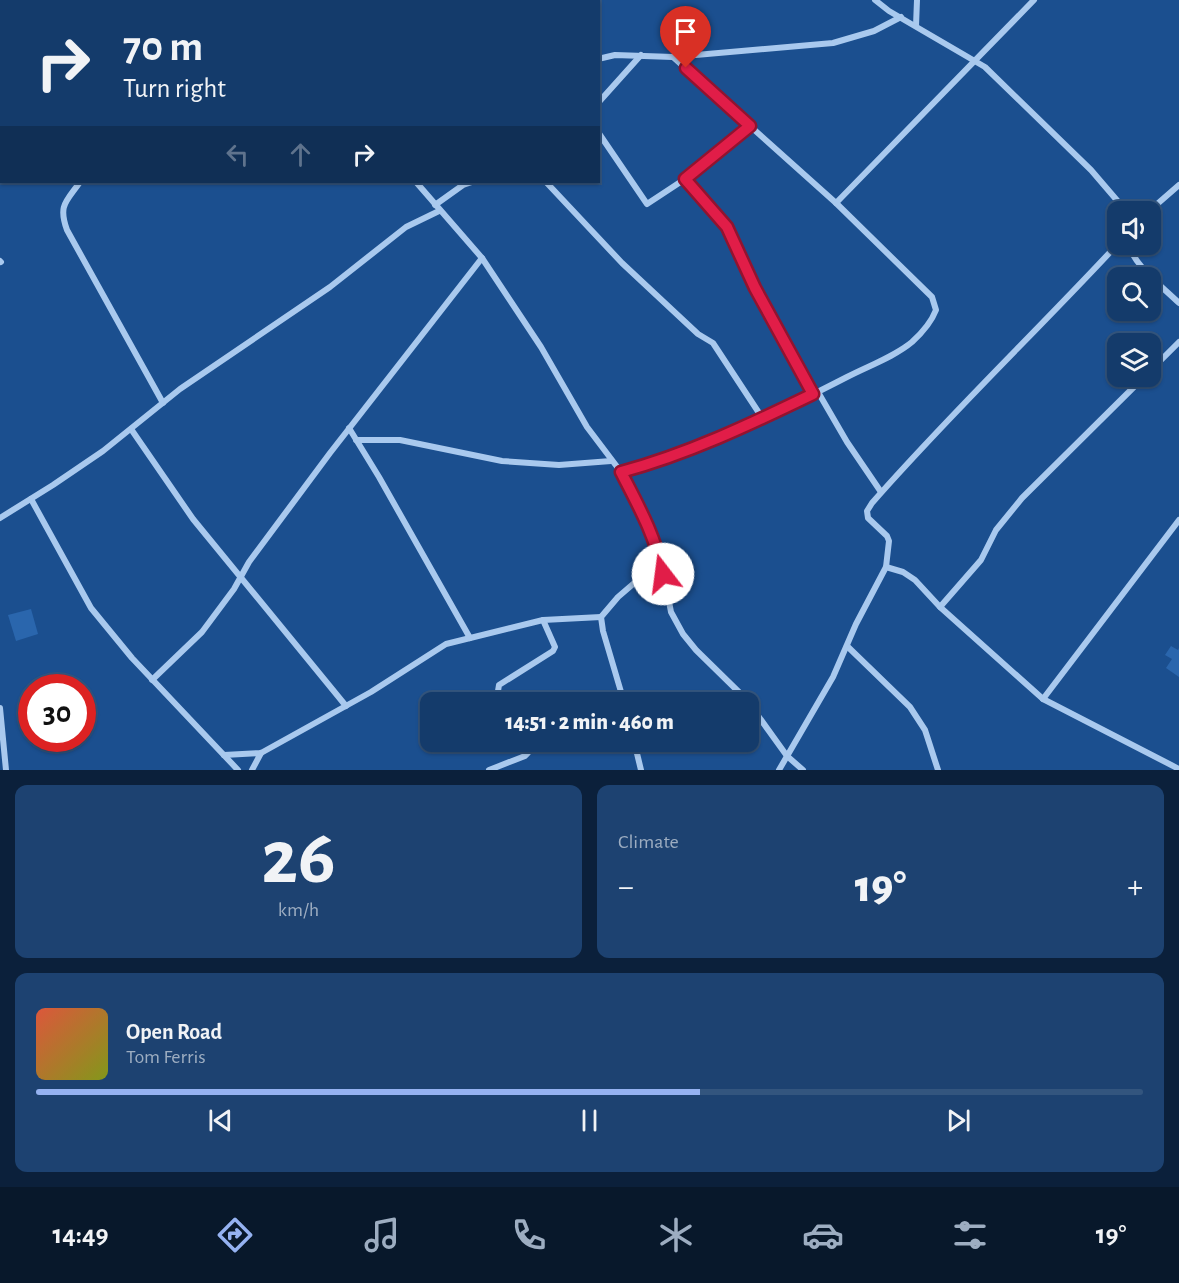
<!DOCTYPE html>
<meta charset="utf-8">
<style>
body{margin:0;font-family:"Alegreya Sans",sans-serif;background:#1d4271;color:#f1f3f6;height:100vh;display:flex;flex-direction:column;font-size:22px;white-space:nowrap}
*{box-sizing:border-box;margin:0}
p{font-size:20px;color:#9dadc1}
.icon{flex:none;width:33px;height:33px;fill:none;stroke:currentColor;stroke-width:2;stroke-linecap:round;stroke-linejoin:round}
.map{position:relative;height:770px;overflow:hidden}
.panel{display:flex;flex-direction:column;gap:15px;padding:15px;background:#0b203b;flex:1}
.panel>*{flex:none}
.hud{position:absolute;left:0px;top:0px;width:600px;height:183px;box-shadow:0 2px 4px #0004,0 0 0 2px #33557e;background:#143b6b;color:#f1f3f6;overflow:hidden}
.controls{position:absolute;left:1107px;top:201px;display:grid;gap:12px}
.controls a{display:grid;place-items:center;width:54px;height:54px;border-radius:12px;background:#143b6b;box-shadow:0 2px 4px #0004,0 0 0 2px #33557e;font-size:30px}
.speed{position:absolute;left:18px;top:674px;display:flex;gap:12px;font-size:30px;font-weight:700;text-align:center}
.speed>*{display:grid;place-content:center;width:78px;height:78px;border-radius:50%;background:#143b6b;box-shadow:0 2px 4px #0004,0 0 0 2px #33557e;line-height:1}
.speed .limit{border:9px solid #d22;background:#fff;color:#111}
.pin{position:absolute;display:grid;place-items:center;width:51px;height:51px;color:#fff;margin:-62px -26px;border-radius:50% 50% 50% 0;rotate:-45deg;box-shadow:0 0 6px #0007}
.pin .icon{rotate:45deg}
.me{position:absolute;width:66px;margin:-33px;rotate:345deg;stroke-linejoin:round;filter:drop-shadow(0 0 4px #0008)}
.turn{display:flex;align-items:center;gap:21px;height:126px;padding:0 24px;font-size:27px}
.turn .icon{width:78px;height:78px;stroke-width:2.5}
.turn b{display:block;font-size:42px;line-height:51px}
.lanes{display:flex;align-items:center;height:57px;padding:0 24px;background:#0003;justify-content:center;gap:30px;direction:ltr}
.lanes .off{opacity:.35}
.big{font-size:45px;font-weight:800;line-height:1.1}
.panel .tile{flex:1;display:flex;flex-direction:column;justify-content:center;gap:9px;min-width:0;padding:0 21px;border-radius:12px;background:#1d4271}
.panel .dial{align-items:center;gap:0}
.dial b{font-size:78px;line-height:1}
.song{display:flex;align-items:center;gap:18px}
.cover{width:72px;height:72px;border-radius:9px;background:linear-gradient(135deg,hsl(10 70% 55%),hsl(70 70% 35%))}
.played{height:6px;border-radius:3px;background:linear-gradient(90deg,#95b2f1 60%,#33557e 60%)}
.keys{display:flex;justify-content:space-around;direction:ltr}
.heat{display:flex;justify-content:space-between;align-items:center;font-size:33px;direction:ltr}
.panel .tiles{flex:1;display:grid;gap:15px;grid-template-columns:1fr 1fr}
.tile:last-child{grid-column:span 2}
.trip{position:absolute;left:420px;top:692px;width:339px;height:60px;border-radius:12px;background:#143b6b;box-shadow:0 2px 4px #0004,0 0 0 2px #33557e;font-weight:800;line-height:60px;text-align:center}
.tabs{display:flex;height:96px;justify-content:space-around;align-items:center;background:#08182b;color:#9dadc1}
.tabs .icon{width:42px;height:42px}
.tabs .current{color:#95b2f1}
.tabs b{font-size:27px;color:#f1f3f6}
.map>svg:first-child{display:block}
</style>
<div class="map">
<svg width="1179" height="770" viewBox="0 0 1179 770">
<rect width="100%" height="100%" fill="#1b4f8f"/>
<!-- building -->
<g fill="#2a66ad">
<path d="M 31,609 L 38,634 L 16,641 L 8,615 Z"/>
<path d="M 1171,646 L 1178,650 L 1179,648 L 1179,677 L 1166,668 L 1172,659 L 1165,655 Z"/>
</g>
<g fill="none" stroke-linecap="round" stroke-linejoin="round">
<!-- street -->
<g stroke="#a9c9ee" stroke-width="6">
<path d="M 206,0 L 210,2"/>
<path d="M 447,0 L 448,2"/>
<path d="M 875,0 L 889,11 L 985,67 L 1091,170 L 1127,212"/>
<path d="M 90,2 L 91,0"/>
<path d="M 454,2 L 455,0"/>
<path d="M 916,26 L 917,0"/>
<path d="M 0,55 L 2,57"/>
<path d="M 598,59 L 615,55 L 673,57 L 833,43 L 874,31 L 901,17"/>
<path d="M 598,103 L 641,55"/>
<path d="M 0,125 L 2,123"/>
<path d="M 598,132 L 647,204 L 685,179 L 750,126"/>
<path d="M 685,179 L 727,227 L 755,288 L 813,394"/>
<path d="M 80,182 C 66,202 58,205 67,230 L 163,403"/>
<path d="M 416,182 L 482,258 L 541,347 L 587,427 L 621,472 L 638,504 L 650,531 L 661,560 L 671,612 L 683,634 L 696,650 L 746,699 L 787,756 L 803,770"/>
<path d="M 546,182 L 622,263 L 698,334 L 713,343 L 763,419"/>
<path d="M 836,203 L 1034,0"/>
<path d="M 435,205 L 463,185 L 472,182"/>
<path d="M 1148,212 L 1179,185"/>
<path d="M 1128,244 C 1136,268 1162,286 1179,303"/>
<path d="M 0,261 L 1,262"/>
<path d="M 1150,371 L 1179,342"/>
<path d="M 818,392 L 847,442 L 881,492"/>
<path d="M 349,428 L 379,477 L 470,638"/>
<path d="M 131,429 L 193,519 L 346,706"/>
<path d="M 356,440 L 400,440 L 502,461 L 559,465 L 611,461"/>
<path d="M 621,472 C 700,451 775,414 847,377 C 868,366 894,357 912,342 C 923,332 931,323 936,310 L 932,297 L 836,203 L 673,57"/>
<path d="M 31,499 L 91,608 L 132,658 L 238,770"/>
<path d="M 0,518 L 53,485 L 103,451 L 180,389 L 330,287 L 406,227 L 439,211"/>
<path d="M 886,567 L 903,572 L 915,580 L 940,607 L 1043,699 L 1179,769"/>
<path d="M 642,577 L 666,588"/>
<path d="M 940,607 L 981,560 L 996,530 L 1022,498 L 1145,376"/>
<path d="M 847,646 L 910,707 L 925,730 L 938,770"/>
<path d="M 152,680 L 202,632 L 234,589 L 249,562 L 330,453 L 482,258"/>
<path d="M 1043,699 L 1179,520"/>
<path d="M 504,702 L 498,691 L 499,685 L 553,651 L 555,647 L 543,620"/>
<path d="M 624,702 L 603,631 L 601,617 L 618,597 L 661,560"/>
<path d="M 0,708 L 6,770"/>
<path d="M 634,741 L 641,770"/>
<path d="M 224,755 L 261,753 L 371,692 L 446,644 L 543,620 L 601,617"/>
<path d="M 252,770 L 261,753"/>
<path d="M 489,770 L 525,756 L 528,753 L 529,748 L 525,741"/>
<path d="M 779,770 L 833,677 L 856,624 L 886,567 L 889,541 L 887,536 L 868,518 L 867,511 L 872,503 C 949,415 1034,334 1114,248 L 1125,244"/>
</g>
</g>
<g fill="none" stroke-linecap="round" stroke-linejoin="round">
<!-- route casing -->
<g stroke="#92132f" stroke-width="15">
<path id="route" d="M 663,574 C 656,537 638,505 621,472 C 688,454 751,424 813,394 L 755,288 L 727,227 L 685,179 L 750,126 L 686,68"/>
</g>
<!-- route -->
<use href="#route" stroke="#e11d48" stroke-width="10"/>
</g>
</svg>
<div class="controls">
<a><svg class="icon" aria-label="sound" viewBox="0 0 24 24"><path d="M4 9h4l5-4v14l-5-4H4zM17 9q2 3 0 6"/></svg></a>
<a><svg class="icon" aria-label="search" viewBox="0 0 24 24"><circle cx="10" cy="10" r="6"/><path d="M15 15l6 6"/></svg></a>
<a><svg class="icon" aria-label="layers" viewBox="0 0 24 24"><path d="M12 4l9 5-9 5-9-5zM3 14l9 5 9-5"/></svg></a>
</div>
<div class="speed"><div class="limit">30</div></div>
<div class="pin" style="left:686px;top:68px;background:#d93025"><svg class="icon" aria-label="arrive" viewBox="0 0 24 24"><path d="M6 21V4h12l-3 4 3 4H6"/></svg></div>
<svg class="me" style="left:663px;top:574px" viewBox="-20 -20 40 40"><circle r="19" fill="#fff"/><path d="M0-13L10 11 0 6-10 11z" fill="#e11d48"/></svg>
<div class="trip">14:51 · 2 min · 460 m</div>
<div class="hud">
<div class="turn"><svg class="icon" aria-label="right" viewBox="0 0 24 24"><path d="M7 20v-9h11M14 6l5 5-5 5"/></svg><div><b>70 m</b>Turn right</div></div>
<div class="lanes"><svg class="icon off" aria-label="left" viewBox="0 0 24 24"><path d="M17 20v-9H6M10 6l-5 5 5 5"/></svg><svg class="icon off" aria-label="ahead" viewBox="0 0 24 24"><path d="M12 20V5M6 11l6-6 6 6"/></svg><svg class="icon" aria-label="right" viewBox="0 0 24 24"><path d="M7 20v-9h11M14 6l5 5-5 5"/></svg></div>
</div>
</div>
<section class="panel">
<div class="tiles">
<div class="tile dial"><b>26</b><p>km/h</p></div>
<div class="tile"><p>Climate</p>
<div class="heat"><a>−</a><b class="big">19°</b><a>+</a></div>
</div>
<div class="tile">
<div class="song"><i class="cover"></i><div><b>Open Road</b><p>Tom Ferris</p></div></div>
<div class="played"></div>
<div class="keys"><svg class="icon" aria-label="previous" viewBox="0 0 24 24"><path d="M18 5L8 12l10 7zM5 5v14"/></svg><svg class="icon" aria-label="pause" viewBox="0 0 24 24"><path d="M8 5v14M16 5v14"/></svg><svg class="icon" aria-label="next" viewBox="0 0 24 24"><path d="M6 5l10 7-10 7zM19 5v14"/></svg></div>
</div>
</div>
</section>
<nav class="tabs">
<b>14:49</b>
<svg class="icon current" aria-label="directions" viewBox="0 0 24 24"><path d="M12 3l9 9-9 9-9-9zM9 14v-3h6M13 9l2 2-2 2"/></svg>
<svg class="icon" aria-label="music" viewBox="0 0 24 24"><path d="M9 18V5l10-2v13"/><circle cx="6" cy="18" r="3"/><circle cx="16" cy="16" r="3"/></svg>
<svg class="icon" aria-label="phone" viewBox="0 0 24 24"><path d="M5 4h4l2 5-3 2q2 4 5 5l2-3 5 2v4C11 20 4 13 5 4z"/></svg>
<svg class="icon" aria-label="climate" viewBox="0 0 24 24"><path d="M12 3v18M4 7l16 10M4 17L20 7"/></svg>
<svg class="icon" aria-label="car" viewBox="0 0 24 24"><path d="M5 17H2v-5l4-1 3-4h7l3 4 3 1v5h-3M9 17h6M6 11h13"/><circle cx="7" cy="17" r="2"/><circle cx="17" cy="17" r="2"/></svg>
<svg class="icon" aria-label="filters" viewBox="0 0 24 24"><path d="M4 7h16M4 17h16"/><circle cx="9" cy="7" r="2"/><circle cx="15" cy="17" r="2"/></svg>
<b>19°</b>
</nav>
